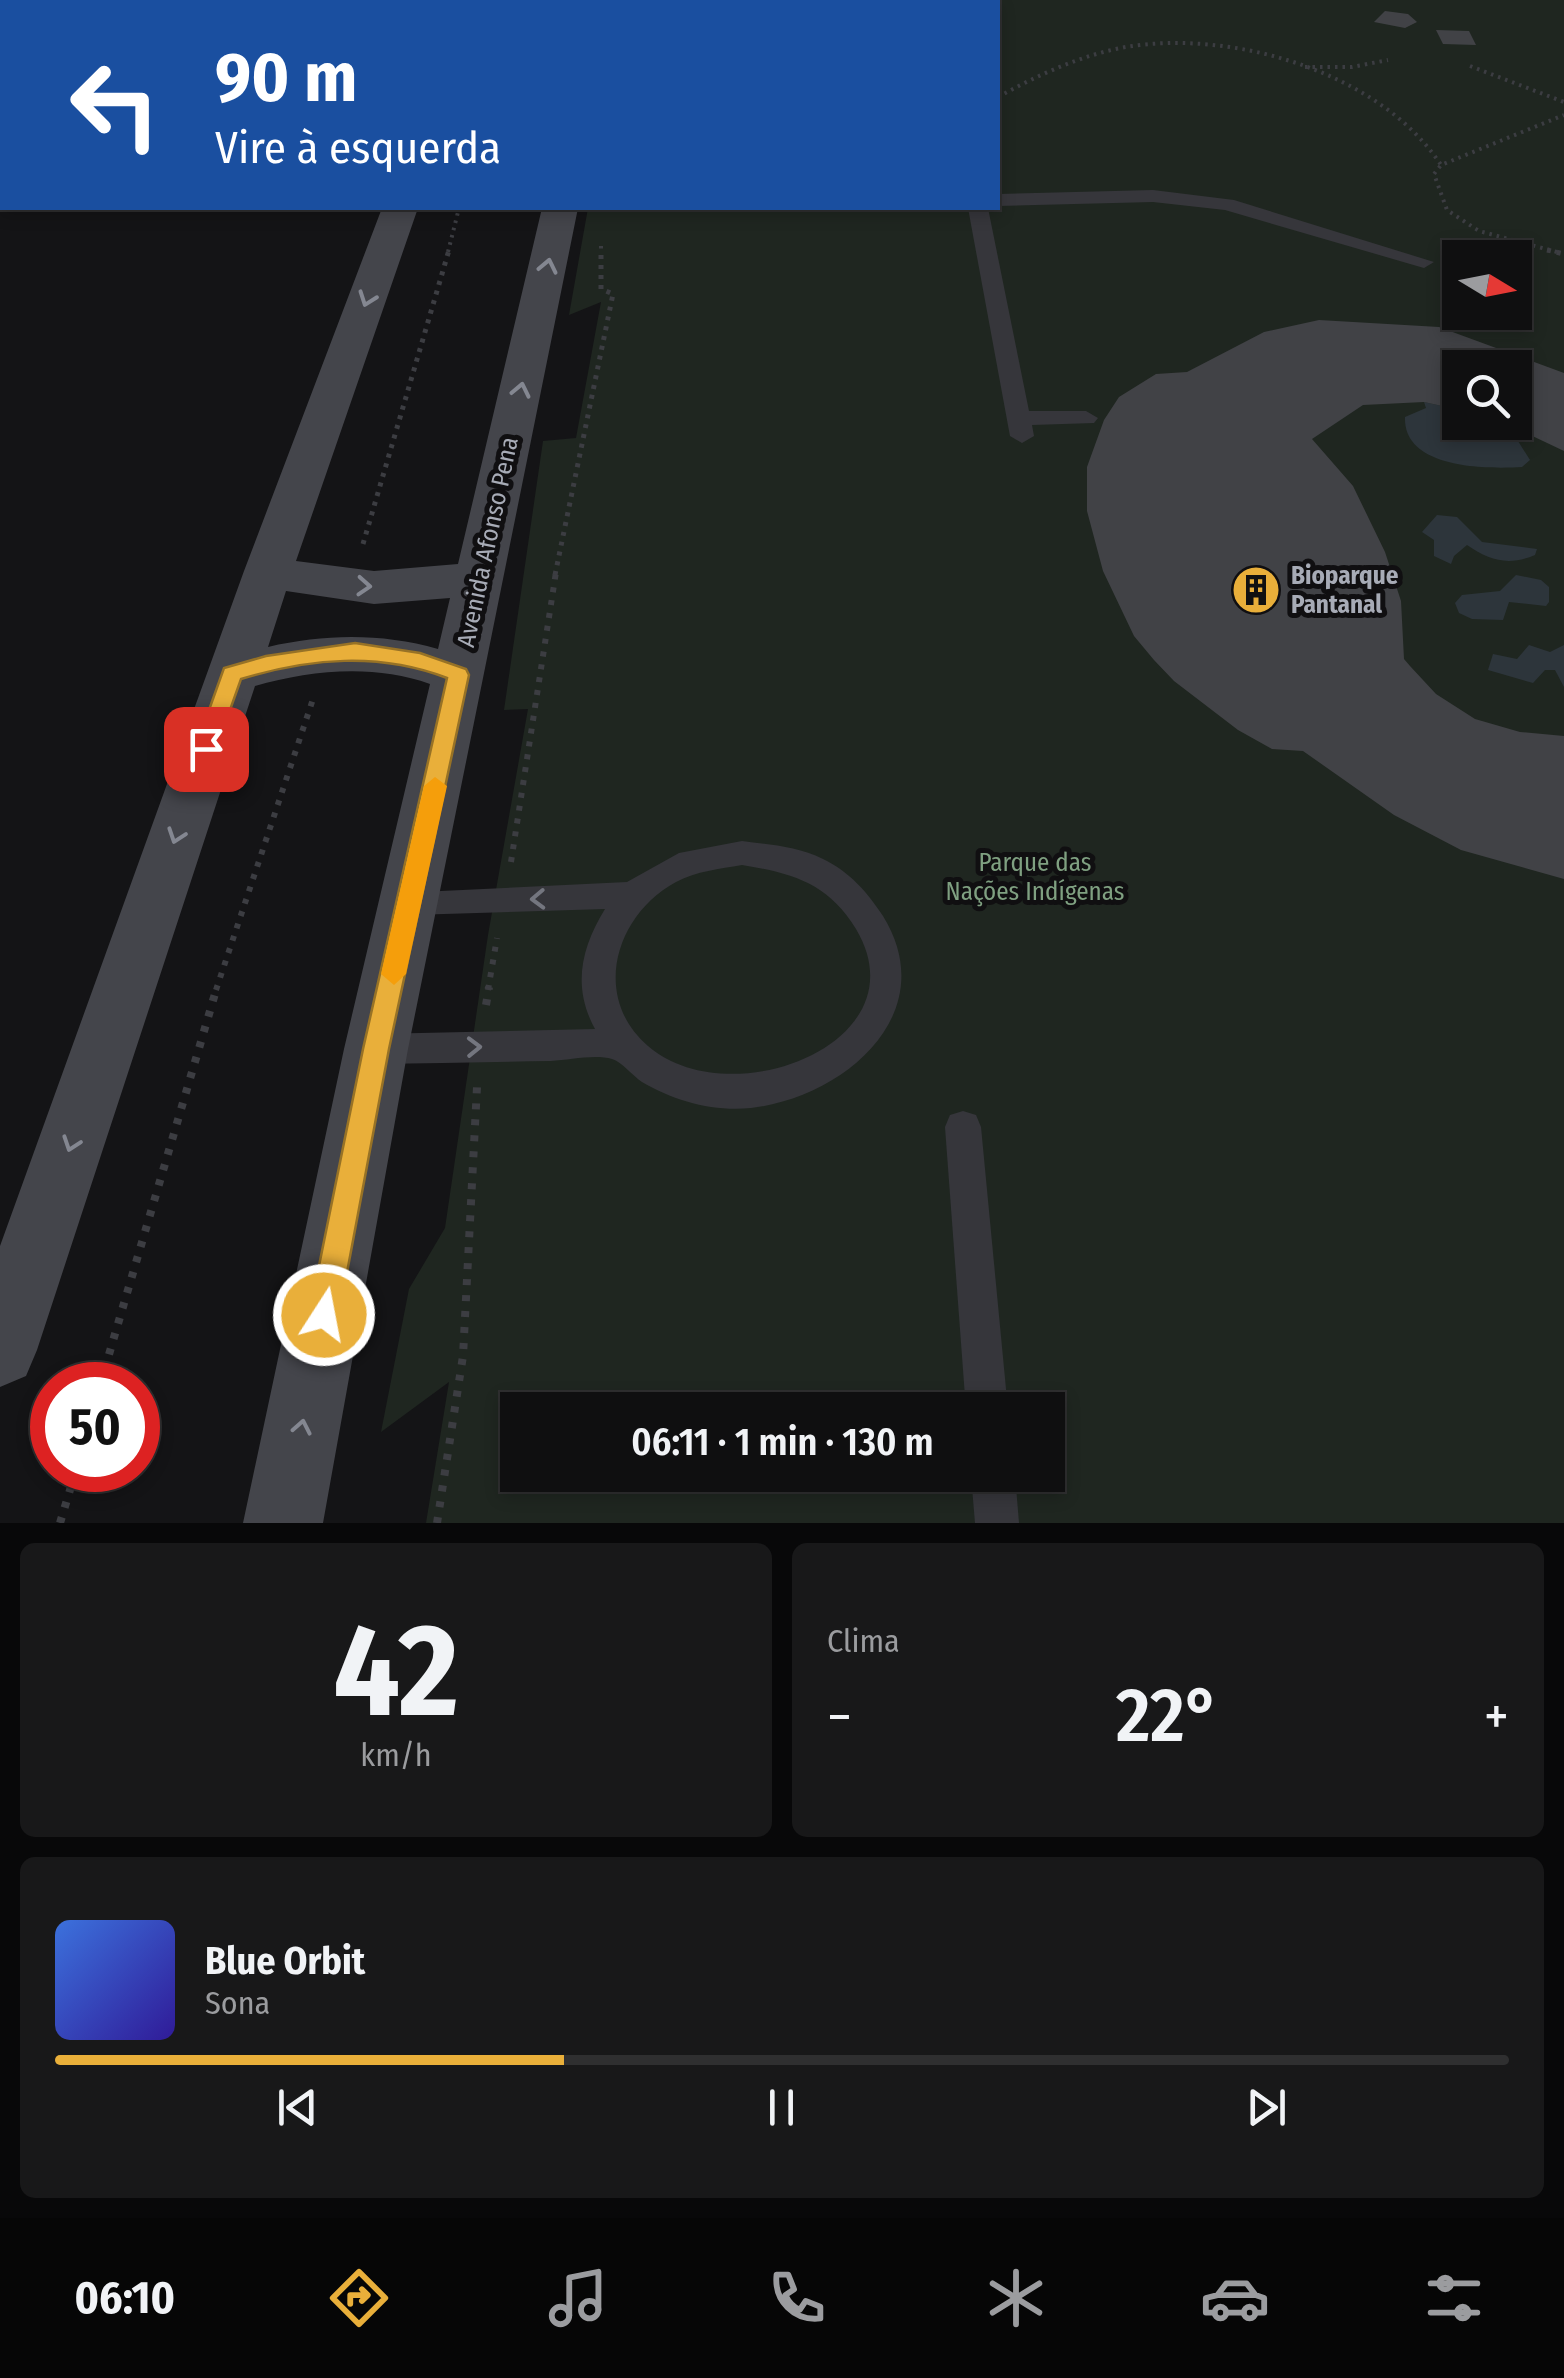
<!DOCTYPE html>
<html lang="pt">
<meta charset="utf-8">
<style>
body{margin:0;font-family:"Fira Sans Condensed",sans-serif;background:#181819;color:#f1f3f6;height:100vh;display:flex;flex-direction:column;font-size:38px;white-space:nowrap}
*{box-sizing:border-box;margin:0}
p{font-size:32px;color:#9b9c9f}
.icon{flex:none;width:55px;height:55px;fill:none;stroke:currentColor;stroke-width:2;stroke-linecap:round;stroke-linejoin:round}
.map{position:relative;height:1523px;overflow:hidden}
.details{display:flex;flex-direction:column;gap:20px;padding:20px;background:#080809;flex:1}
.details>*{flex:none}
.hud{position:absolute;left:0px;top:0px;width:1000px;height:210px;box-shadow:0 5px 15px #0003,0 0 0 2px #2f2f30;background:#1a4fa0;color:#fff;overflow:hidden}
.needle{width:65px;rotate:100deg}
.controls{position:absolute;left:1442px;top:240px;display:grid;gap:20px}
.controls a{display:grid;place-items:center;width:90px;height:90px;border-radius:0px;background:#0f0f10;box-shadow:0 5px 15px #0003,0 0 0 2px #2f2f30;font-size:50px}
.speed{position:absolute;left:30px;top:1362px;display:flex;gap:20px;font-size:50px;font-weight:700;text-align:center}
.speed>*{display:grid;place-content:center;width:130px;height:130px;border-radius:50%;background:#0f0f10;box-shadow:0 5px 15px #0003,0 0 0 2px #2f2f30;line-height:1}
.speed .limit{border:15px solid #d22;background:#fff;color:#111}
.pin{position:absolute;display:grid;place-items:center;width:85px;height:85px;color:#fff;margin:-42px;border-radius:20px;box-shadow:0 5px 15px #0006}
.me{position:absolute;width:110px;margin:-55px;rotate:11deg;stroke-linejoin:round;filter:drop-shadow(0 0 8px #0008)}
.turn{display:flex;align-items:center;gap:35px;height:210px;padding:0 50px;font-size:45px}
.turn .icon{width:130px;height:130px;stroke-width:2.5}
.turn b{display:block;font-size:70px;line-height:85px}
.big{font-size:75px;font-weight:600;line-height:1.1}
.details .widget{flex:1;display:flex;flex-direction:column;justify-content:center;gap:15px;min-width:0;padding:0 35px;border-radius:15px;background:#181819}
.details .dial{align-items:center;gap:0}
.dial b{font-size:130px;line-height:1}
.song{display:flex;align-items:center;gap:30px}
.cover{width:120px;height:120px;border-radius:15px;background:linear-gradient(135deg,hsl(220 70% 55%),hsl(250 70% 35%))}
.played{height:10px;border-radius:5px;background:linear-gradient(90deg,#e9af3a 35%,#2f2f30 35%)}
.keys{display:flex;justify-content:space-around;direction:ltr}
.heat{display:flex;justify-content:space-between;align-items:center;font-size:55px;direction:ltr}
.details .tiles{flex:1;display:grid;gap:20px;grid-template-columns:1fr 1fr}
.widget:last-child{grid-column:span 2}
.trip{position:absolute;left:500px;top:1392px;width:565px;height:100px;border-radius:0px;background:#0f0f10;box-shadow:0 5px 15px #0003,0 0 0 2px #2f2f30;font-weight:600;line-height:100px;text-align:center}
.dock{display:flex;height:160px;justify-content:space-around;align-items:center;background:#060606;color:#9b9c9f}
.dock .icon{width:70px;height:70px}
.dock .active{color:#e9af3a}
.dock b{font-size:45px;color:#f1f3f6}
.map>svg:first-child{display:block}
</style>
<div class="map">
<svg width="1564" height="1523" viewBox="0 0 1564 1523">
<rect width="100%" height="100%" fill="#141416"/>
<!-- green -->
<path fill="#1f2620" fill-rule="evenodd" d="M 621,0 L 1564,0 L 1564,1523 L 426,1523 L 449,1382 L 381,1432 L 409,1289 L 445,1228 L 488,935 L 528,709 L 504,710 L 543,441 L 576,438 L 601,302 L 569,315 L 588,208 L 998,208 L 998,2 ZM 1460,258 L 1515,258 L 1515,312 L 1460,312 ZM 1460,368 L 1515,368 L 1515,422 L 1460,422 ZM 518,1410 L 1048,1410 L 1048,1475 L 518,1475 Z"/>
<!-- water -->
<g fill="#2d353b">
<path d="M 1424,402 L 1460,410 L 1460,422 L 1504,423 L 1528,432 L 1516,438 L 1530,460 L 1522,467 C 1490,469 1403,470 1405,417 L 1426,408 Z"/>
<path d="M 1437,515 L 1457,517 L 1482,542 L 1537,549 L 1535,555 C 1509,566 1490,561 1467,545 L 1454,556 L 1451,564 L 1434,556 L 1434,540 L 1422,532 Z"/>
<path d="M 1516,575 L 1541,580 L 1549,587 L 1549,602 L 1546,606 L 1509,602 L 1503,620 L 1472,619 L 1459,613 L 1455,603 L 1462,595 L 1500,591 Z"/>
<path d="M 1529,645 L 1550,652 L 1564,645 L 1564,687 L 1555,670 L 1545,670 L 1533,683 L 1488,670 L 1493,654 L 1517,659 Z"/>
</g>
<!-- building -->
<g fill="#414246">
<path d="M 1385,11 L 1408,14 L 1417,22 L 1405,28 L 1374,22 Z"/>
<path d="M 1436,30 L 1469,31 L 1476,45 L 1443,44 Z"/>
<path d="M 1319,320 L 1439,327 L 1564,373 L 1564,451 L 1505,423 L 1515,422 L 1515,368 L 1460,368 L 1460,410 L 1424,402 L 1363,405 L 1312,439 L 1353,486 L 1385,552 L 1401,601 L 1404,659 L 1410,666 L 1436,694 L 1475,719 L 1520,732 L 1564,736 L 1564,879 L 1461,850 L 1394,815 L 1303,751 L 1272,749 L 1238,730 L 1174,681 L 1154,660 L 1134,636 L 1103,571 L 1087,511 L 1087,467 L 1104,420 L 1119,397 L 1156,374 L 1187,372 L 1264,332 Z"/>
</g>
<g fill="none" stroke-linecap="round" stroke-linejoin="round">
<!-- path-far3 -->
<g stroke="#3c3d42" stroke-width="4" stroke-dasharray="2.5 5" stroke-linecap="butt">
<path d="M 1470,66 L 1564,102"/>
<path d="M 1305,67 L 1352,67 L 1388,60"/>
<path d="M 998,97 C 1038,75 1081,55 1126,47 C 1232,29 1380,72 1441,165"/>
<path d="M 601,246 L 601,252"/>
<path d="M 448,252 L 459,208"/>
<path d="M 1557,252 L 1479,231 L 1447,210 L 1434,174 L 1441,165 L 1564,115"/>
</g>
<!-- path-far2 -->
<g stroke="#3c3d42" stroke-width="5" stroke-dasharray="4 6" stroke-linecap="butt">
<path d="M 1547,250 L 1564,254"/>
<path d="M 363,544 L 449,250"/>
<path d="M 555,575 L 613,294 L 601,289 L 601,250"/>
</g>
<!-- path-far1 -->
<g stroke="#3c3d42" stroke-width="6" stroke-dasharray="5 8" stroke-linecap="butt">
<path d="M 511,862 L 556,572"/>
<path d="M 216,990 L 313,699"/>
<path d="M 488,990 L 497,938"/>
</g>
<!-- path -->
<g stroke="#3c3d42" stroke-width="8" stroke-dasharray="6 10" stroke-linecap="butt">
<path d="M 486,1005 L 489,987"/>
<path d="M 100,1385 L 217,987"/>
<path d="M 60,1523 L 76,1470"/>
<path d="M 437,1523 L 463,1356 L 477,1087"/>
</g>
<!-- lane -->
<g fill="#36363b" fill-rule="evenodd">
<path d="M 1153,190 L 1234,200 L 1434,262 L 1424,268 L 1417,266 L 1225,210 L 1153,202 L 998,206 L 998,194 Z"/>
<path d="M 968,208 L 988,208 L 1029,411 L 1086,411 L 1098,418 L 1094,423 L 1032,425 L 1034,436 L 1022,443 L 1010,436 Z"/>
<path d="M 742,841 C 770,845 797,846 823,859 C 850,872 867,892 883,916 C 943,1013 845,1097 751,1108 C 714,1112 674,1101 642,1082 C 633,1076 622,1062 612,1059 C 595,1054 569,1060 551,1061 C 493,1062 434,1063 376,1064 L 364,1060 L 358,1049 L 364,1038 L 376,1034 L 595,1029 C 572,987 581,948 605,909 L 411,915 L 399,911 L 395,902 L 399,893 L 627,882 L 679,853 ZM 742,865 C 792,873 828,883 856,929 C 924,1043 730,1117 648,1046 C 591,997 615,915 676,882 C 697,871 719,869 742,865 Z"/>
<path d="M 963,1111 L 976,1115 L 981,1127 L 1008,1410 L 966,1410 L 945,1127 L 950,1115 Z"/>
<path d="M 971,1475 L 1015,1475 L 1019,1523 L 975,1523 Z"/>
</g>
<!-- street -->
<path stroke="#36363b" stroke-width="55" d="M 0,42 L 2,39"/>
<!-- secondary -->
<path fill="#44454b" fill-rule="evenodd" d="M 382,208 L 418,208 L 296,561 L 374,571 L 458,564 L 542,208 L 578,208 L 408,1049 L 323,1523 L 243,1523 L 344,1049 L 430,684 C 374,664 311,670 255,686 L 37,1350 L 26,1376 L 0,1387 L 0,1246 L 244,571 ZM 286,591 L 374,604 L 450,598 L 438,649 C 381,633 325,634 268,647 Z"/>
</g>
<!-- one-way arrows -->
<defs><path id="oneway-chevron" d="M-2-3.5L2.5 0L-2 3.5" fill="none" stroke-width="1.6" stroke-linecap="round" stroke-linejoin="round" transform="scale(2.5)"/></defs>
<g stroke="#848791">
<use href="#oneway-chevron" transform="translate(548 266) rotate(-78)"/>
<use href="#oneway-chevron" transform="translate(367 299) rotate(110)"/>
<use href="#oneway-chevron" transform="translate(521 390) rotate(-78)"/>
<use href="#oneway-chevron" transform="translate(364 586) rotate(4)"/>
<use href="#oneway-chevron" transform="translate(176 836) rotate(109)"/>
<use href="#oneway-chevron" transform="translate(71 1144) rotate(109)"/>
<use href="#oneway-chevron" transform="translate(302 1427) rotate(-79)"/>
</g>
<g stroke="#74767f">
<use href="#oneway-chevron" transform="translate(538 899) rotate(178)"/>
<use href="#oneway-chevron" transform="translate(474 1047) rotate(-1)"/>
</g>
<!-- route -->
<path fill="#e9af3a" stroke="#977226" stroke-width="2.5" d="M 355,643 L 420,653 L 466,669 L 469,675 L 389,1049 L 339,1315 L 335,1325 L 324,1330 L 313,1325 L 309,1315 L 363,1049 L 447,678 C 379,652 310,658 241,679 L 214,755 L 206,757 L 195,749 L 224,668 L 266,656 Z"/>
<!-- slow -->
<path fill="#f59e0b" d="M 435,777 L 447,786 L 406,974 L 394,985 L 381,974 L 424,786 Z"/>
<!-- icons -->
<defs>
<g id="building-disc" transform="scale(2.5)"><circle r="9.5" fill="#e9af3a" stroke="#100f11"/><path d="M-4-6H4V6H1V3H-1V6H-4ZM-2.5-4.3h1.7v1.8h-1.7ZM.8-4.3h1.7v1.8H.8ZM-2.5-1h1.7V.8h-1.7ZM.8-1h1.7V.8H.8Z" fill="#111"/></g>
</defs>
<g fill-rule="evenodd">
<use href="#building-disc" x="1256" y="590"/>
</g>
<g text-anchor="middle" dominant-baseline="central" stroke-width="10" stroke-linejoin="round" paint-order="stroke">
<!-- street labels -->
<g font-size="25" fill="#a7abb6" stroke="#100f11">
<text transform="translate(488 542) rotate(-78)">Avenida Afonso Pena</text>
</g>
<!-- poi labels -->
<g font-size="25" font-weight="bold" fill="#a7abb6" stroke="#100f11" text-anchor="start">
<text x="1291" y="576">Bioparque<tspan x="1291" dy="29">Pantanal</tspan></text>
</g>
<!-- park labels -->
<g font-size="25" fill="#7fa081" stroke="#100f11">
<text x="1035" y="863">Parque das<tspan x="1035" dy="29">Nações Indígenas</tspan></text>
</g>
</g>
</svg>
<div class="controls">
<a><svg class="needle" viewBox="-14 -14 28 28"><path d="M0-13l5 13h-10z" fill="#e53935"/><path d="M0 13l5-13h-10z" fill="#9b9c9f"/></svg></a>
<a><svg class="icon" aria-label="search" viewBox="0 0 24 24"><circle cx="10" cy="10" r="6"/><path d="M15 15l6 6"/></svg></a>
</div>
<div class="speed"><div class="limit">50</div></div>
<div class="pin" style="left:206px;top:749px;background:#d93025"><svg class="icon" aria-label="arrive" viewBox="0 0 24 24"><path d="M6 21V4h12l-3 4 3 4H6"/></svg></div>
<svg class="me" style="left:324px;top:1315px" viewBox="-20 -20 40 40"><circle r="17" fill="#e9af3a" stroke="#fff" stroke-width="3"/><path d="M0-11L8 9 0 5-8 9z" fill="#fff"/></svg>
<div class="trip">06:11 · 1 min · 130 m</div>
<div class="hud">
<div class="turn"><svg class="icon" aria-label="left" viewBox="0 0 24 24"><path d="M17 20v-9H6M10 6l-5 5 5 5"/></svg><div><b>90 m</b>Vire à esquerda</div></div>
</div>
</div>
<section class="details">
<div class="tiles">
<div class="widget dial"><b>42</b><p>km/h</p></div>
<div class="widget"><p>Clima</p>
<div class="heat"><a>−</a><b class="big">22°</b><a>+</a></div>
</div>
<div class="widget">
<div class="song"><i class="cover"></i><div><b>Blue Orbit</b><p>Sona</p></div></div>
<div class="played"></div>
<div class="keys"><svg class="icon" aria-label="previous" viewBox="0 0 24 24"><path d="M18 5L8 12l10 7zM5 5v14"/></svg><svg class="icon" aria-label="pause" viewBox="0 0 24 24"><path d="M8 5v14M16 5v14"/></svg><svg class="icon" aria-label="next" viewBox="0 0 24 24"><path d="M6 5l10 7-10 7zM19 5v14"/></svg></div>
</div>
</div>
</section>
<nav class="dock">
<b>06:10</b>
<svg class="icon active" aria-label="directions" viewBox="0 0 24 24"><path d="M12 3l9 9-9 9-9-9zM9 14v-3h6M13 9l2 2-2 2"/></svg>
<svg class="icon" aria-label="music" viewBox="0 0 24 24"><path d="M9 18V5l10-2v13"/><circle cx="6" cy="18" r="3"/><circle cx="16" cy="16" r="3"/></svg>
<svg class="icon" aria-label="phone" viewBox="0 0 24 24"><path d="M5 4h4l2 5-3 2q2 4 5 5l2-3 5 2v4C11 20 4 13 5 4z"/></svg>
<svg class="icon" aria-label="climate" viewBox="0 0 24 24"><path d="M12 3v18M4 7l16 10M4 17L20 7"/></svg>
<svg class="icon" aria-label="car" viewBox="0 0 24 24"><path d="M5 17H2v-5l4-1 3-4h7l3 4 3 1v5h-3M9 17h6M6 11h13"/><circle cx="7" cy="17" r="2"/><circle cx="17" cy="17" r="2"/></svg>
<svg class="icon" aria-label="filters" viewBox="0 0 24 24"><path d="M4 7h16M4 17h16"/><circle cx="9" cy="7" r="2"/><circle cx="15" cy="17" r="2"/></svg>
</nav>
